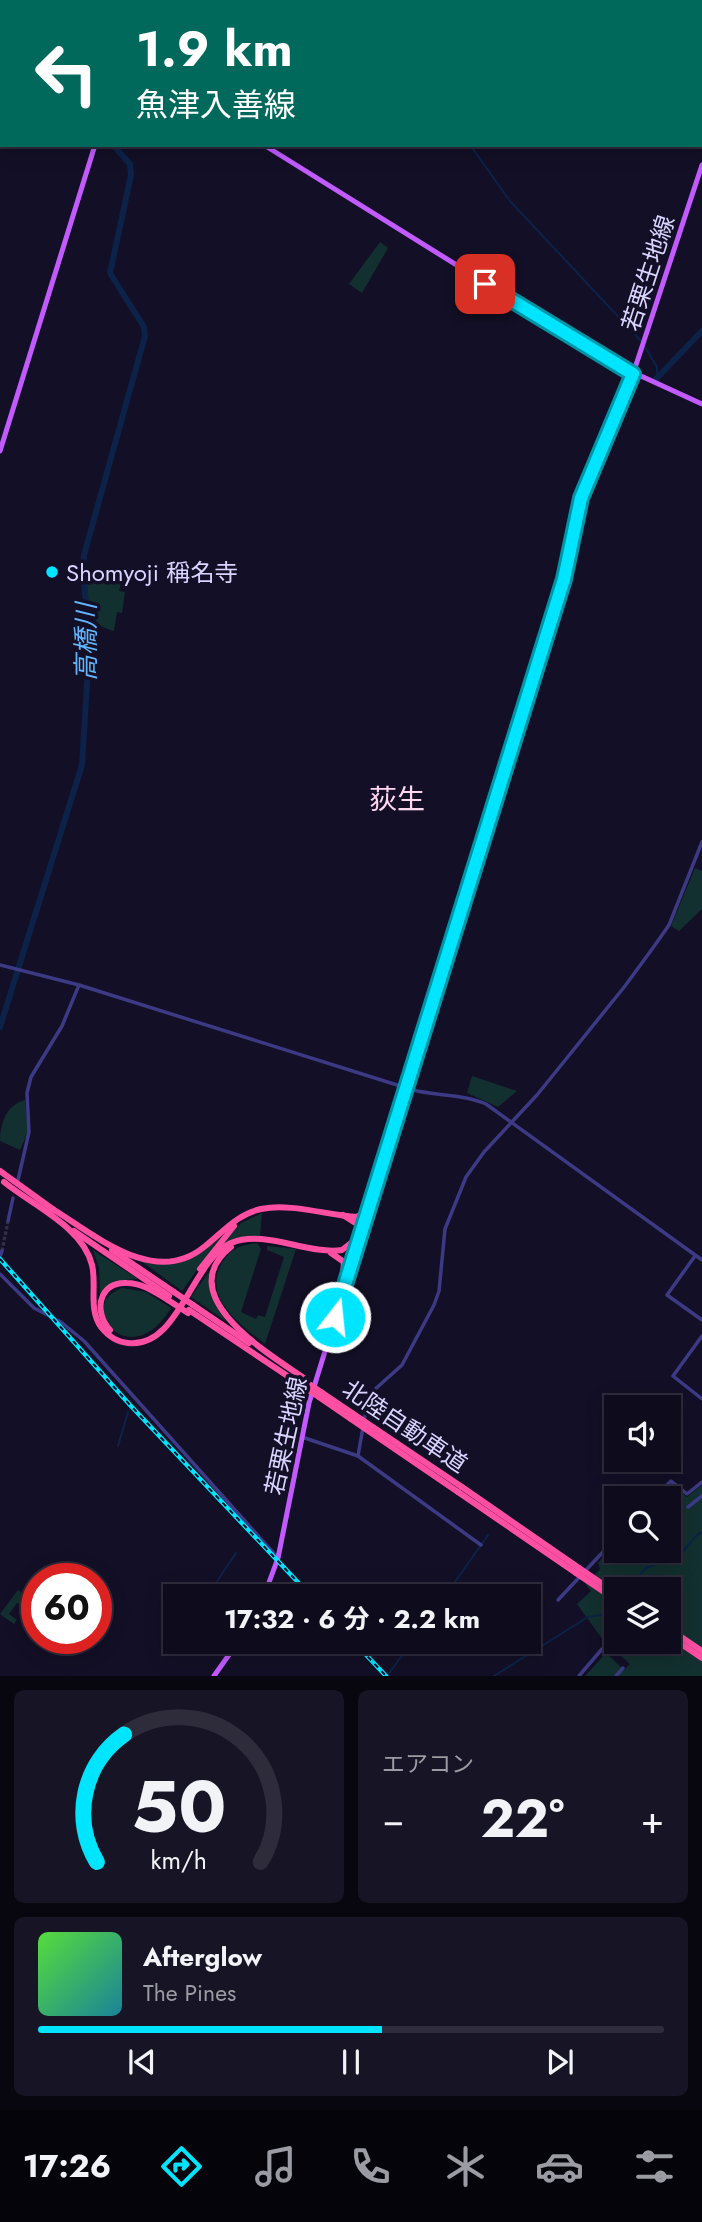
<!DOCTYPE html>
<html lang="ja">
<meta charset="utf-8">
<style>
body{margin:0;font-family:Jost,"Noto Sans JP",sans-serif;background:#171425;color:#f1f3f6;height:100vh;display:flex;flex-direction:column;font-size:26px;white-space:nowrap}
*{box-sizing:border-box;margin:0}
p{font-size:23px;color:#9b9ba3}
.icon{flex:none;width:38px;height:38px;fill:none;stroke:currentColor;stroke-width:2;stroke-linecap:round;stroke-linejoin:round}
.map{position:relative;height:1676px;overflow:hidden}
.side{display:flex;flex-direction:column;gap:14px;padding:14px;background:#08060f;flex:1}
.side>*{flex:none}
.banner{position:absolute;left:0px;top:0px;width:704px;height:147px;box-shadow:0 4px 18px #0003,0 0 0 2px #2e2b3b;background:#00695c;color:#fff;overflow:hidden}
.controls{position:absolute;left:604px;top:1395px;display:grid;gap:14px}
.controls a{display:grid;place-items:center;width:77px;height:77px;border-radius:0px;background:#0e0b1c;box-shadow:0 4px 18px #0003,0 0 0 2px #2e2b3b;font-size:35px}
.speed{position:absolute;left:21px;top:1563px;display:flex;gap:14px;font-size:35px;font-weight:700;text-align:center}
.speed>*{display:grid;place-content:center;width:91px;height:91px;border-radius:50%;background:#0e0b1c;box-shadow:0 4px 18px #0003,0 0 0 2px #2e2b3b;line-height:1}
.speed .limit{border:10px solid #d22;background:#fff;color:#111}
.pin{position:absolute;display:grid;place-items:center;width:60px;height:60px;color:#fff;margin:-30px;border-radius:14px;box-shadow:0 4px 10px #0006}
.me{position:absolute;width:77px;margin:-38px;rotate:16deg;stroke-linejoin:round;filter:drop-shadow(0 0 5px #0008)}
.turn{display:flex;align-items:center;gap:24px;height:147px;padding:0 21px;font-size:32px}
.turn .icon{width:91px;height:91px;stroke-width:2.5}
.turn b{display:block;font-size:49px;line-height:60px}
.big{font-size:52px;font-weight:700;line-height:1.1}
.side .tile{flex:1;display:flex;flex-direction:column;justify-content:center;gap:10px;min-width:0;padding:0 24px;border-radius:10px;background:#171425}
.side .dial{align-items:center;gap:0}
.dial svg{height:182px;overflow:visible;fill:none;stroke:#2e2b3b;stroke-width:7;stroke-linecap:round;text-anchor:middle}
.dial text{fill:#f1f3f6;stroke:none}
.song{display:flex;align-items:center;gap:21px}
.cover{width:84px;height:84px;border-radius:10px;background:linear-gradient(135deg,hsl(110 70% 55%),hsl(190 70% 35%))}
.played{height:7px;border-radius:4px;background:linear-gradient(90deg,#00e5ff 55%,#2e2b3b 55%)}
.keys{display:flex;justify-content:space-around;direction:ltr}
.heat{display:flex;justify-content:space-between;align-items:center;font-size:38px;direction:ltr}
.side .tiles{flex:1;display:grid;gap:14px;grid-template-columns:1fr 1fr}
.tile:last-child{grid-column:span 2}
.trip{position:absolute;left:163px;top:1584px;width:378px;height:70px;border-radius:0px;background:#0e0b1c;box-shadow:0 4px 18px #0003,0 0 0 2px #2e2b3b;font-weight:700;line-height:70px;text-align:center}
.menu{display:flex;height:112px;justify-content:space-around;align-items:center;background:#06040b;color:#9b9ba3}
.menu .icon{width:49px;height:49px}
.menu .selected{color:#00e5ff}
.menu b{font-size:32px;color:#f1f3f6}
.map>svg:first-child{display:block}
</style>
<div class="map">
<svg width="702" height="1676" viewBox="0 0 702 1676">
<rect width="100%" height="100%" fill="#130f26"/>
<!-- green -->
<g fill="#12302f" fill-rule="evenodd">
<path d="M 380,242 L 388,248 L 362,293 L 349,284 Z"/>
<path d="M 114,571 L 123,574 L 119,591 L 125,592 L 122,613 L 117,612 L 114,631 C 87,625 88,602 86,577 L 110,585 Z"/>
<path d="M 695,868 L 702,871 L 702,909 L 679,931 L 671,926 Z"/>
<path d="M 472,1076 L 517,1091 L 498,1107 L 467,1093 Z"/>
<path d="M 25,1100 L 28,1132 L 20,1150 L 0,1141 C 0,1124 6,1105 25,1100 Z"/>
<path d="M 262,1213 L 260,1236 L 244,1238 L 218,1249 L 241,1223 Z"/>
<path d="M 220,1238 L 182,1291 L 141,1261 C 174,1270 195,1258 220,1238 Z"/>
<path d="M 257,1243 L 261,1249 L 241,1312 L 256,1319 L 258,1315 L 265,1317 L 284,1257 L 267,1250 L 267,1246 L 296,1249 L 265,1344 C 241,1325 199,1295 224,1260 C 233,1247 242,1245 257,1243 Z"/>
<path d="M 93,1250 L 138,1279 C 121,1280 108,1281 100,1296 L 99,1268 Z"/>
<path d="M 219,1258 C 209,1278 213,1304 227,1322 L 191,1297 Z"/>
<path d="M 122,1288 L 146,1292 L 171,1308 C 130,1376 74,1305 122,1288 Z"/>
<path d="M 670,1483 L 687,1497 L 702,1485 L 702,1676 L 585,1676 L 606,1653 L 624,1670 L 630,1664 L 603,1640 L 577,1604 L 591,1591 L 586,1585 L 600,1569 L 598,1563 L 616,1543 L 616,1550 L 668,1550 L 668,1498 L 657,1498 ZM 616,1589 L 668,1589 L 668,1642 L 616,1642 Z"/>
<path d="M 18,1590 L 37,1603 L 34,1616 L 37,1622 L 20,1610 L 22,1606 L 17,1603 L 9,1614 L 17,1620 L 14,1624 L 0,1614 Z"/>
</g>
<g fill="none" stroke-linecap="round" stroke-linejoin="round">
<!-- stream -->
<g stroke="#0c2248" stroke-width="2">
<path d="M 328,0 L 329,2"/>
<path d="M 470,145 L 510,201 L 642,342"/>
<path d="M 645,347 L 657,367 L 657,377"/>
<path d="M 118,1446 L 128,1412"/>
<path d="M 213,1587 L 236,1553"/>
<path d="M 636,1589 C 640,1558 659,1569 678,1556 C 688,1549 691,1537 702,1532"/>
<path d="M 445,1596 L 488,1535"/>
<path d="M 387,1676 L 412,1642"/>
<path d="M 494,1676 L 588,1617 L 616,1613"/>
</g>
<!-- river -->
<g stroke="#0c2248" stroke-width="6">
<path d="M 53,2 L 54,0"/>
<path d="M 0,16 L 2,16"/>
<path d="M 0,86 L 2,85"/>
<path d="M 655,380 L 702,331"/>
<path d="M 0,1027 L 82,765 L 90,635 L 83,577 L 84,555 L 145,336 L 144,327 L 110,273 L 131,175 L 130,164 L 113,145"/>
</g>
<!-- minor-tunnel -->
<path stroke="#312d47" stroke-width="3.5" stroke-dasharray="3.5 2" stroke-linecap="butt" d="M 2,1251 L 8,1221"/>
<!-- minor -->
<g stroke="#3d3a85" stroke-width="3.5">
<path d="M 152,2 L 153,0"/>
<path d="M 0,965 L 79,985 L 413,1090 C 437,1096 463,1094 486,1104 L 702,1260"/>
<path d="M 18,1180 L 29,1132 L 27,1093 L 31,1077 L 62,1026 L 79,985"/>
<path d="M 8,1221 L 13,1198"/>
<path d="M 695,1256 L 667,1295 L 702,1320"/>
<path d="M 0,1257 L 2,1251"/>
<path d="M 0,1274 L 34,1308 L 61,1322 L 84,1341 L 278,1558"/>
<path d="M 702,1336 L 673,1376 L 702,1399"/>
<path d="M 364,1419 L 373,1391 L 402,1365 L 434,1305 L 439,1291 L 445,1229 L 466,1177 L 484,1152 L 537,1095 L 625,986 L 655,945 L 669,925 L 702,842"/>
<path d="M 302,1437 L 358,1456 L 481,1545"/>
<path d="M 358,1456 L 363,1427"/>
<path d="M 654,1498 L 671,1481 L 687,1494 L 702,1482"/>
<path d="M 688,1507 L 702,1496"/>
<path d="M 558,1600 L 616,1538"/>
<path d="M 579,1676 L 602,1649"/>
<path d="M 616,1676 L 623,1668"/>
</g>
<!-- major -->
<g stroke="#c25bff" stroke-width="5">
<path d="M 33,0 L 35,2"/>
<path d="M 685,0 L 685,2"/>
<path d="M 264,145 L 617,365 L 702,404"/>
<path d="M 0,451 L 95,145"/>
<path d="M 264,1596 L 278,1558 L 309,1403 L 564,579 L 581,498 L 633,374 L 702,165"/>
<path d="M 214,1676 L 238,1642"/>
</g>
<!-- highway -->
<g stroke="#ff4fa3" stroke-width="6">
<path d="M 0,1171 L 54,1210"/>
<path d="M 4,1182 C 32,1205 83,1227 92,1265 C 97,1285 88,1309 101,1327 C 108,1336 117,1342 128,1343 C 179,1349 191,1261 231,1243 C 265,1229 307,1255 342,1250 L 360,1236 L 357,1224 L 343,1215"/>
<path d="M 51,1208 C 94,1234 154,1288 204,1247 C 222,1233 237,1214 261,1209 C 291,1203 326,1215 357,1217 L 367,1210"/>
<path d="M 74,1231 L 169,1296"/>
<path d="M 231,1247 C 169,1296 272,1356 307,1380"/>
<path d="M 112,1250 L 174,1292"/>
<path d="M 331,1253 L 344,1262 L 342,1293"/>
<path d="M 200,1269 L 234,1226"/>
<path d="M 193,1305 L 249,1343"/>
<path d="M 189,1310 L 304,1387"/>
<path d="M 110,1330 C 93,1312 99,1281 127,1283 C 143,1283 156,1293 168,1300"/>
<path d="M 321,1392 L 352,1413"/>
<path d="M 319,1397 L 351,1419"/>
<path d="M 462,1487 L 579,1568"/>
<path d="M 458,1492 L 576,1573"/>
<path d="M 668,1628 L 702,1651"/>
<path d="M 668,1635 L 702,1658"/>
</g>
<!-- rail casing -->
<g stroke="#00e5ff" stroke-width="4.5">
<g id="rail">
<path d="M 0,1259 L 130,1405 L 311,1596"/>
<path d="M 354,1642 L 386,1676"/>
</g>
</g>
<!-- rail -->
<use href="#rail" stroke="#130f26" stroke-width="2" stroke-dasharray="5" stroke-linecap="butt"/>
<!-- highway-bridge -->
<g stroke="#ff4fa3" stroke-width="6">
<path d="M 174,1292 L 193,1305"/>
<path d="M 168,1300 L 188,1313"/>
<path d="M 306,1382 L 321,1392"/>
<path d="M 304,1387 L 319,1397"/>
<path d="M 352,1413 L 462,1487"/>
<path d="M 351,1419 L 458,1492"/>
<path d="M 579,1568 L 616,1593"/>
<path d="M 576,1573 L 616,1600"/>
</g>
</g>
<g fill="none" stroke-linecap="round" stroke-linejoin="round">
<!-- route casing -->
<g stroke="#0095a6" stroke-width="18">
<path id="route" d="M 335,1317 L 564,579 L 581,498 L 633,374 L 485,284"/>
</g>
<!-- route -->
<use href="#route" stroke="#00e5ff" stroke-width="12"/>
</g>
<!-- markers -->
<circle fill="#00e5ff" stroke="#130f26" stroke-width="2.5" cx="52" cy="572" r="7"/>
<g text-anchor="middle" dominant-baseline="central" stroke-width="7" stroke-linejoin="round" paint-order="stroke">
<!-- street labels -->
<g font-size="24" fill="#d9d4ff" stroke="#130f26">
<text transform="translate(648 273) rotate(-72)">若栗生地線</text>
<text transform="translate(405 1426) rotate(34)">北陸自動車道</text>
<text transform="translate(286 1436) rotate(-78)">若栗生地線</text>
</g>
<!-- poi labels -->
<g font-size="24" fill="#d9d4ff" stroke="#130f26" text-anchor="start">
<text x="66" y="572">Shomyoji 稱名寺</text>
</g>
<!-- water labels -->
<g font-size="26" font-style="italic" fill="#62b6ff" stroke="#130f26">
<text transform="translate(86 642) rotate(-90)">高橋川</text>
</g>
<!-- quarter labels -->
<g font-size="28" fill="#ffd6f0" stroke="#130f26">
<text x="397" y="799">荻生</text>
</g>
</g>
</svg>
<div class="controls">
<a><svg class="icon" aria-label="sound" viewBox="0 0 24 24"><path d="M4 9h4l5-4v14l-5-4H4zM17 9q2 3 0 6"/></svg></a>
<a><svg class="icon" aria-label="search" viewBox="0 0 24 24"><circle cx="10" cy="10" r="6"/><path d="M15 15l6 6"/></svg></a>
<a><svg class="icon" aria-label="layers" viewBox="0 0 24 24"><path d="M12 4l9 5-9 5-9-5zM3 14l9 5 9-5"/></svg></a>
</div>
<div class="speed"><div class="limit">60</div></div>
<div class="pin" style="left:485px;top:284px;background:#d93025"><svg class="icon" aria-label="arrive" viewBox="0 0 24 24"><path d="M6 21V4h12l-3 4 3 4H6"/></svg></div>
<svg class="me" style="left:335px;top:1317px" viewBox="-20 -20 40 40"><circle r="17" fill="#00e5ff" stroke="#fff" stroke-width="3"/><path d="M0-11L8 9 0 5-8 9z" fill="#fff"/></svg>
<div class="trip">17:32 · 6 分 · 2.2 km</div>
<div class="banner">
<div class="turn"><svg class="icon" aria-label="left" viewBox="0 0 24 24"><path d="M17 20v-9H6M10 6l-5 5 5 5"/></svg><div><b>1.9 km</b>魚津入善線</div></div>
</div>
</div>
<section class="side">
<div class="tiles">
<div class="tile dial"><svg viewBox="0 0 100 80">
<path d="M14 69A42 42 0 1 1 86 69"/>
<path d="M14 69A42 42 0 0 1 26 13" stroke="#00e5ff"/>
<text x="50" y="56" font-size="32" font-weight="700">50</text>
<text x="50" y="72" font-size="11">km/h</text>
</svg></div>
<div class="tile"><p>エアコン</p>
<div class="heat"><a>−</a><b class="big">22°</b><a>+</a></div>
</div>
<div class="tile">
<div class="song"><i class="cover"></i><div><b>Afterglow</b><p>The Pines</p></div></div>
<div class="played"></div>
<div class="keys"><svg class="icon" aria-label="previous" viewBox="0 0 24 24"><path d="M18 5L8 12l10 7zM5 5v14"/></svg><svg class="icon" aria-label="pause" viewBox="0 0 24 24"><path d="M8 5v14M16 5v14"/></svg><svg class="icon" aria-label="next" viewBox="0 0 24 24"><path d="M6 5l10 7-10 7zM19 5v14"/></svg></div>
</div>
</div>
</section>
<nav class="menu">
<b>17:26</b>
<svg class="icon selected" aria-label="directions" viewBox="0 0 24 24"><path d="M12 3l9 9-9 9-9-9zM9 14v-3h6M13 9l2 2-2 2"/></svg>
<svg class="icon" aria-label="music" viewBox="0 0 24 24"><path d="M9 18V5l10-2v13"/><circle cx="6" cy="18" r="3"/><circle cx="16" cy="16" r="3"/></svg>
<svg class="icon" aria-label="phone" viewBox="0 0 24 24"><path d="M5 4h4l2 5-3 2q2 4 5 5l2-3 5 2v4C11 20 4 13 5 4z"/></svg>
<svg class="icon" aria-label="climate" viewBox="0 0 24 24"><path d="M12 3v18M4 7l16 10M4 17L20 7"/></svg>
<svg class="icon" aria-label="car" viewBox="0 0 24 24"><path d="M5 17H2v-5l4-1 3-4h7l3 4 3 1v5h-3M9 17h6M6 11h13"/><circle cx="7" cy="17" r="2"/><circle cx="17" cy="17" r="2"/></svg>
<svg class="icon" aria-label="filters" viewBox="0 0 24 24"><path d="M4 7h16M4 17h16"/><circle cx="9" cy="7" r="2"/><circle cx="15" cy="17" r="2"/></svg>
</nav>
